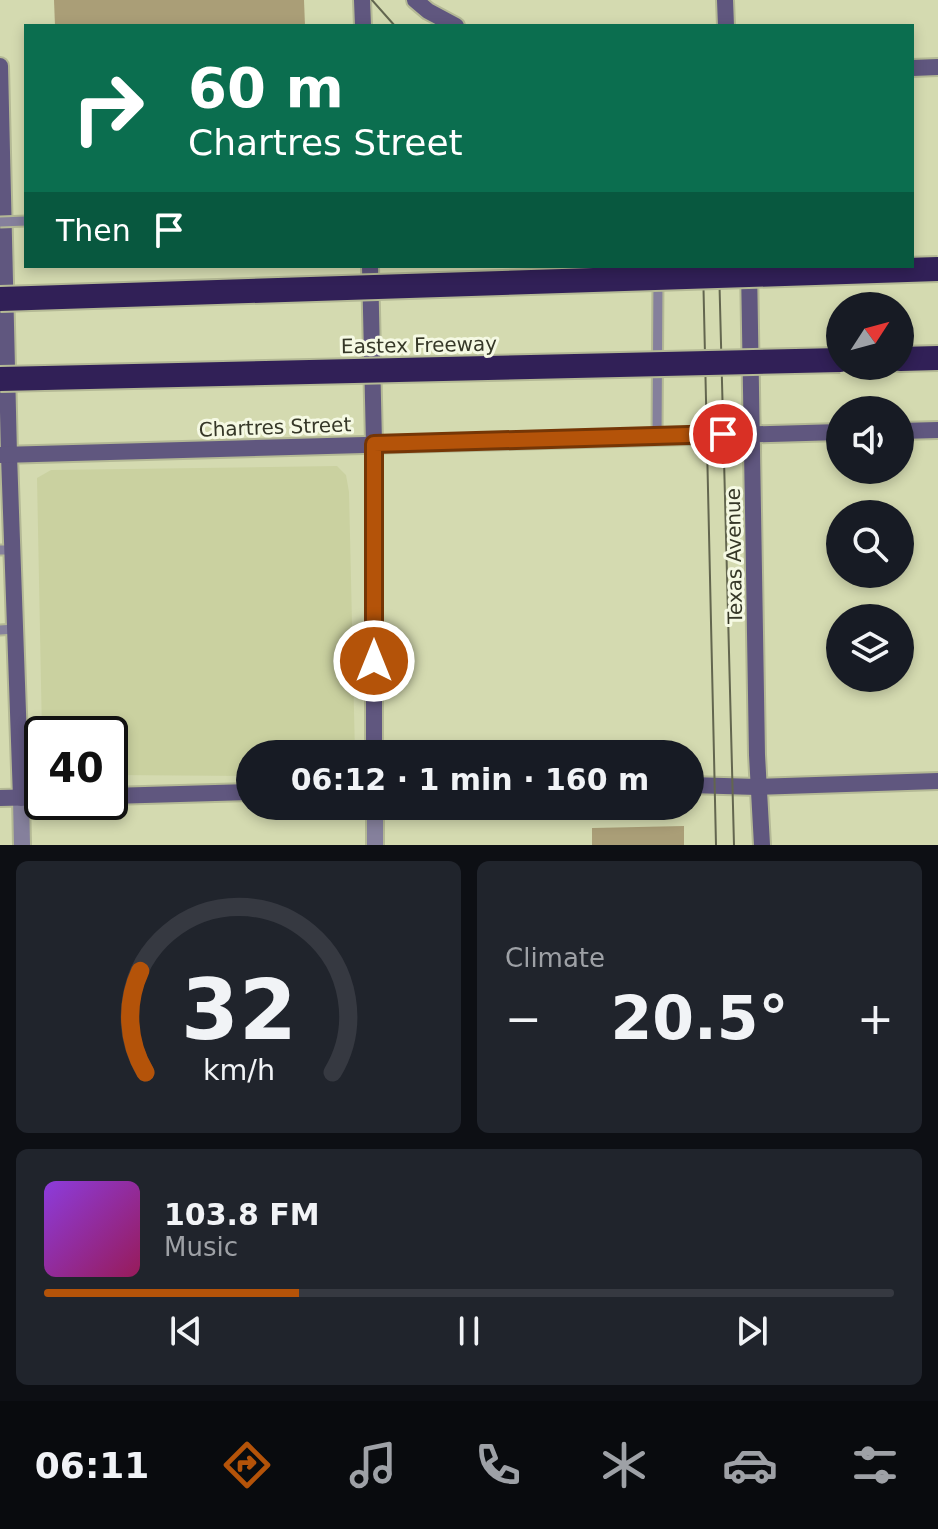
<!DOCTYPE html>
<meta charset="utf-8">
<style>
body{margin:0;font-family:"DejaVu Sans",sans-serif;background:#20242c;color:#f1f3f6;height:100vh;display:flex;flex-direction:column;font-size:30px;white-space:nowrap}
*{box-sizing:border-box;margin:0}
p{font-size:26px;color:#9ea1a6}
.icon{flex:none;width:44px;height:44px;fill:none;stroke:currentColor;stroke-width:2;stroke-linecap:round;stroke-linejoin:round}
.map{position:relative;height:845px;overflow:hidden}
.side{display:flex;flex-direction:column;gap:16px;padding:16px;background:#0d0f14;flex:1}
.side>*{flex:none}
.hud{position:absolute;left:24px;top:24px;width:890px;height:244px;border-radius:0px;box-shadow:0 4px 12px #0003;background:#0b6e4f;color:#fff;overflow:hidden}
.needle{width:52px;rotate:54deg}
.tools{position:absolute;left:826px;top:292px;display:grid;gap:16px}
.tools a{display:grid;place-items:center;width:88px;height:88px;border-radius:50%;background:#171b24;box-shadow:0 4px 12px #0003;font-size:40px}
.speed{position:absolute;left:24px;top:716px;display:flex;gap:16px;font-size:40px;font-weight:700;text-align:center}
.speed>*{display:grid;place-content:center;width:104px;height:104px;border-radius:50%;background:#171b24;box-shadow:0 4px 12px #0003;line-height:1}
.speed .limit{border:4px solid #111;border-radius:12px;background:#fff;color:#111}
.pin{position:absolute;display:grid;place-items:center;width:68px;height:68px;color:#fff;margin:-34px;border:4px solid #fff;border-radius:50%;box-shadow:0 2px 8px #0007}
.me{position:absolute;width:88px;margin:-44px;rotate:0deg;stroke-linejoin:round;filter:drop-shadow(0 0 6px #0008)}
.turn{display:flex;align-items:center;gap:28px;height:168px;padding:0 32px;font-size:36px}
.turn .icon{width:104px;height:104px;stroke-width:2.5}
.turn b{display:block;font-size:56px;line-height:68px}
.then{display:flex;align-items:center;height:76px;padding:0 32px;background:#0003;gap:16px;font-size:30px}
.big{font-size:60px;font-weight:700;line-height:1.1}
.side .tile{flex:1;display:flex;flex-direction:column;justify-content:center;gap:12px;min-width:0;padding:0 28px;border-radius:12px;background:#20242c}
.side .dial{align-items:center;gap:0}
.dial svg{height:208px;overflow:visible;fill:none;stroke:#363941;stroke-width:7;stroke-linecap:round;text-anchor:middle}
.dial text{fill:#f1f3f6;stroke:none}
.song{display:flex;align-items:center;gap:24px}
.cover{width:96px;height:96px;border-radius:12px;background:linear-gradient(135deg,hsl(270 70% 55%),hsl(330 70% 35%))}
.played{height:8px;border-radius:4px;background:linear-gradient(90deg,#b45309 30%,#363941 30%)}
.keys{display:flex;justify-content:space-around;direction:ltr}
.heat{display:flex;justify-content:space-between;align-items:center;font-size:44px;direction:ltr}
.side .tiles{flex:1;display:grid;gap:16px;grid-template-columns:1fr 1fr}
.tile:last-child{grid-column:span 2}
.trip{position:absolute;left:236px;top:740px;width:468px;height:80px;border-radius:40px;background:#171b24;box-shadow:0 4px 12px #0003;font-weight:700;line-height:80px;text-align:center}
.dock{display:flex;height:128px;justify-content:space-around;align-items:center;background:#090b0e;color:#9ea1a6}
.dock .icon{width:56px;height:56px}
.dock .selected{color:#b45309}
.dock b{font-size:36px;color:#f1f3f6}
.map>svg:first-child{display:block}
</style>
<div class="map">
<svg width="938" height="845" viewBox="0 0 938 845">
<rect width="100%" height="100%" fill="#d4dab0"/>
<!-- built -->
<path fill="#cad1a0" d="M 337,466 L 346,475 L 349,492 L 355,754 L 250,754 L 250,776 L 110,775 L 110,734 L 42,734 L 37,478 L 51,470 Z"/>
<!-- building -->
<g fill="#aa9e77">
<path d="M 54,0 L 304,0 L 305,26 L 55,26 Z"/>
<path d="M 684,826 L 684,845 L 592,845 L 592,828 Z"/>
</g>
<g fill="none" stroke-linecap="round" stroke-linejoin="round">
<!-- lane casing -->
<g stroke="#b4b995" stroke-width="13">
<g id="lane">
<path d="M 657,436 L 658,279"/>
<path d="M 0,550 L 12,550"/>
<path d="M 0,630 L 15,629"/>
</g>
</g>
<!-- street casing -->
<g stroke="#b4b995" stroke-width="20">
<g id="street">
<path d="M 21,798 L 22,845"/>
<path d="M 375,806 L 375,845"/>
</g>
</g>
<!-- secondary casing -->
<g stroke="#b4b995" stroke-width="20">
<g id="secondary">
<path d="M 362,0 L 363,26"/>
<path d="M 415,0 L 428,11 L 456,26"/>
<path d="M 725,0 L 726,26"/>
<path d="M 0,66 L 9,455 L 21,798"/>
<path d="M 912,68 L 938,67"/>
<path d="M 370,266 L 374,444 L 374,754"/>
<path d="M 749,267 L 757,755 L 762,845"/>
<path d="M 900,431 L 938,430"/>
<path d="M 0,455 L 840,432"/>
<path d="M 690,785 L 757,787 L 938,781"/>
<path d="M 110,796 L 250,792"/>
<path d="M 0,798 L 42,797"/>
</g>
</g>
<!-- highway casing -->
<g stroke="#b4b995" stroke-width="28">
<path id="highway" d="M 900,359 L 938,358"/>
</g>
<!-- lane -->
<use href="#lane" stroke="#85809c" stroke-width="9"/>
<!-- street -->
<use href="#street" stroke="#85809c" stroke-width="16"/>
<!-- secondary -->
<use href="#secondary" stroke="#60577f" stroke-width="16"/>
<!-- highway -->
<use href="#highway" stroke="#312057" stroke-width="24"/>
<!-- tram -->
<g stroke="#63664f" stroke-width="2">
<path d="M 372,0 L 395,26"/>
<path d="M 703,266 L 716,845"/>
<path d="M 719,266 L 734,845"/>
</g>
<!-- lane-bridge casing -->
<g stroke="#b4b995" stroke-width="13" stroke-linecap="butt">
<path id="lane-bridge" d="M 0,222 L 26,221"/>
</g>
<!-- highway-bridge casing -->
<g stroke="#b4b995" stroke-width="28" stroke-linecap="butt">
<g id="highway-bridge">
<path d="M 0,299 L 938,269"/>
<path d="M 0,379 L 840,360"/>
</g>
</g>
<!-- lane-bridge -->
<use href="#lane-bridge" stroke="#85809c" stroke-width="9"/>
<!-- highway-bridge -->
<use href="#highway-bridge" stroke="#312057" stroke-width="24"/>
</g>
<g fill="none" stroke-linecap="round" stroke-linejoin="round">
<!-- route casing -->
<g stroke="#753606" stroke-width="20">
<path id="route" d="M 374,661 L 374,444 L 723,434"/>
</g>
<!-- route -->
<use href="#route" stroke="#b45309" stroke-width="14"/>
</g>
<g text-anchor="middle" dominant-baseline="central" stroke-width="6" stroke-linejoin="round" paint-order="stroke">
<!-- street labels -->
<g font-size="20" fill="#353727" stroke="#f5f9e3">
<text transform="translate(419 345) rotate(-1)">Eastex Freeway</text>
<text transform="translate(275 427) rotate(-2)">Chartres Street</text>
<text transform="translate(734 556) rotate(-91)">Texas Avenue</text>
</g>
</g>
</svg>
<div class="tools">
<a><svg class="needle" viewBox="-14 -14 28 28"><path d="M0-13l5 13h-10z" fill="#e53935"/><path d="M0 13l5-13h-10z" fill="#9ea1a6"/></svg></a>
<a><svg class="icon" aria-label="sound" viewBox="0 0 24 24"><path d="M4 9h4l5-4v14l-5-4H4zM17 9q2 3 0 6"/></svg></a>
<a><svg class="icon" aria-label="search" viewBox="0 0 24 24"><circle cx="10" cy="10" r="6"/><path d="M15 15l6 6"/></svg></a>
<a><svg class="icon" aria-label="layers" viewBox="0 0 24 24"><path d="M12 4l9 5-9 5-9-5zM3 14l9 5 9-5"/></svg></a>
</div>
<div class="speed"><div class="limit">40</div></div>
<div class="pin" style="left:723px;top:434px;background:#d93025"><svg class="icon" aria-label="arrive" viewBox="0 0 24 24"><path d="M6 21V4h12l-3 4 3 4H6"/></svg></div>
<svg class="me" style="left:374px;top:661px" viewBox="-20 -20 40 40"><circle r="17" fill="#b45309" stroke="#fff" stroke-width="3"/><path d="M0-11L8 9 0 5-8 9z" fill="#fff"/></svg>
<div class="trip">06:12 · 1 min · 160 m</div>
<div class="hud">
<div class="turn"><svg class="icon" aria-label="right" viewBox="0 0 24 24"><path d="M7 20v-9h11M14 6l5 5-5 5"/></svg><div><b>60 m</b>Chartres Street</div></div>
<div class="then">Then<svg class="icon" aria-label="arrive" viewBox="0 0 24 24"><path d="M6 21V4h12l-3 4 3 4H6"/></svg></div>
</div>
</div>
<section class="side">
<div class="tiles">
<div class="tile dial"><svg viewBox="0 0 100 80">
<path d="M14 69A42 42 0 1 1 86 69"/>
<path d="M14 69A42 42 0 0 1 12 30" stroke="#b45309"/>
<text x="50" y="56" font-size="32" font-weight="700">32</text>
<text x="50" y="72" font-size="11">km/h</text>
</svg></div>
<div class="tile"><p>Climate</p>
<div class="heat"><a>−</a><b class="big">20.5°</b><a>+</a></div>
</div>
<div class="tile">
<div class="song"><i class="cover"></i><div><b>103.8 FM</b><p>Music</p></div></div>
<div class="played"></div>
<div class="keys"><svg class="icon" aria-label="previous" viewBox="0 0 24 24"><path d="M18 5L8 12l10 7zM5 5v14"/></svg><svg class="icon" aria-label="pause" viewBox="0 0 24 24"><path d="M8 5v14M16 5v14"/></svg><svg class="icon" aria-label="next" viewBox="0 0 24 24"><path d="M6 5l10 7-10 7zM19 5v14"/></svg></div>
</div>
</div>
</section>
<nav class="dock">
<b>06:11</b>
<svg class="icon selected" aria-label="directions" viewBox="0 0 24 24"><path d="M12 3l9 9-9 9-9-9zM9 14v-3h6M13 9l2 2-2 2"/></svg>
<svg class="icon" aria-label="music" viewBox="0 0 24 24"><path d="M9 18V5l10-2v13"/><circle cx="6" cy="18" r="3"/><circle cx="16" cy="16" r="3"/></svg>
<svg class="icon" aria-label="phone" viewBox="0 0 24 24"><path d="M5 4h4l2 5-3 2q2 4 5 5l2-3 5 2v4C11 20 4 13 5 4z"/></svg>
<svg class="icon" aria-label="climate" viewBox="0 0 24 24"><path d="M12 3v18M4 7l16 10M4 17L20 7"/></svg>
<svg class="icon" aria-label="car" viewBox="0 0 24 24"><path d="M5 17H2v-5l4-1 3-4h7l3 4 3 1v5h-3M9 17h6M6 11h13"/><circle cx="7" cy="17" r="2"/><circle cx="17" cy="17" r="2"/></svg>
<svg class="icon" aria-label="filters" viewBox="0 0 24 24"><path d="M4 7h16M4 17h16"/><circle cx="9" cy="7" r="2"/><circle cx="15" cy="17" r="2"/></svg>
</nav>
